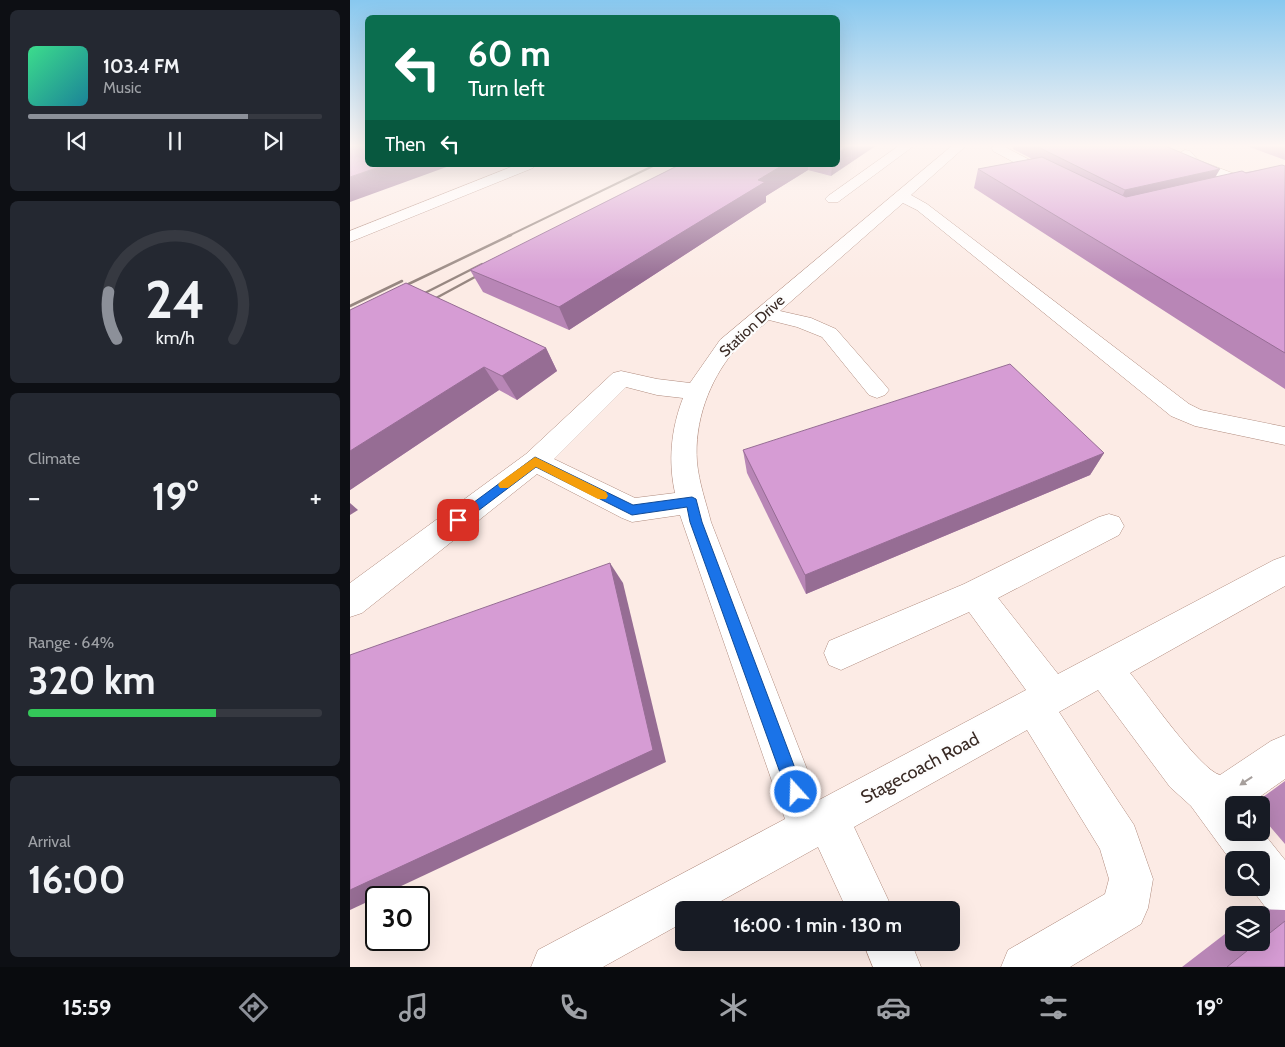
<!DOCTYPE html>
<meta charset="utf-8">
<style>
body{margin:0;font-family:Cabin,sans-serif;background:#242831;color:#f1f3f6;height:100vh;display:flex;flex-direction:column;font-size:19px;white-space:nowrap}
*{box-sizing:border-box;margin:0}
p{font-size:16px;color:#9ea1a6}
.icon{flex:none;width:28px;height:28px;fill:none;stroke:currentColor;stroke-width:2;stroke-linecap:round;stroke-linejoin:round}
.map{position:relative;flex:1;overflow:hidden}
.drawer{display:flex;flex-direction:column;gap:10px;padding:10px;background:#0d0f14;width:350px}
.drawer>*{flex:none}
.guide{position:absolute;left:15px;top:15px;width:475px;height:152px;border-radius:8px;box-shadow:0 5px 20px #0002;background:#0b6e4f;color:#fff;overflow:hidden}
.buttons{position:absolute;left:875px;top:796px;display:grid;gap:10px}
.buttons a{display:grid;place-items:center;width:45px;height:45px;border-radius:8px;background:#171b24;box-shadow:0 5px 20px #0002;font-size:25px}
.speed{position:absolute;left:15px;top:886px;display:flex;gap:10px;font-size:25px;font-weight:700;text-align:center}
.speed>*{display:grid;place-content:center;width:65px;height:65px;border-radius:50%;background:#171b24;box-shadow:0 5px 20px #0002;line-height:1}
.speed .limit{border:2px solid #111;border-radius:8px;background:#fff;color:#111}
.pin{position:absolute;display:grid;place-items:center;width:42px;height:42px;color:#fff;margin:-21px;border-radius:10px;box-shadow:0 2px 8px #0006}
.me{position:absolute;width:55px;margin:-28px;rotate:340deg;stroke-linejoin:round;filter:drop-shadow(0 0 4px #0008)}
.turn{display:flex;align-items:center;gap:18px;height:105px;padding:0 20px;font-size:22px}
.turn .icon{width:65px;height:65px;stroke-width:2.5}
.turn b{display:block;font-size:35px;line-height:42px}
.then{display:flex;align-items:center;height:48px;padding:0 20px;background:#0003;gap:10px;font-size:19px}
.big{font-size:38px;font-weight:700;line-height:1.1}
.drawer .widget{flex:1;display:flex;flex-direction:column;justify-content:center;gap:8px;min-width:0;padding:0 18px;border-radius:8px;background:#242831}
.drawer .dial{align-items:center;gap:0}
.dial svg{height:130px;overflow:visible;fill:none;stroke:#363941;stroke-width:7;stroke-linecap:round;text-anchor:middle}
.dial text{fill:#f1f3f6;stroke:none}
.song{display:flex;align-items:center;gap:15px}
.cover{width:60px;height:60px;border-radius:8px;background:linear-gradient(135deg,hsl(150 70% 55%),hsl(190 70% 35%))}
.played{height:5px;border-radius:2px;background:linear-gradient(90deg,#8c9099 75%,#363941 75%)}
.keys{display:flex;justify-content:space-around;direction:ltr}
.heat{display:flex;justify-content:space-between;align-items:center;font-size:28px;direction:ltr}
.charge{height:8px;border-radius:4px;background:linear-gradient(90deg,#34c759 64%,#363941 0)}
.trip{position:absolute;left:325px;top:901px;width:285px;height:50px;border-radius:8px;background:#171b24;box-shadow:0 5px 20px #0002;font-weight:700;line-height:50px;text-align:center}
.tab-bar{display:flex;height:80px;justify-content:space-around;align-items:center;background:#090b0e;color:#9ea1a6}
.tab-bar .icon{width:35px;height:35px}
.tab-bar .selected{color:#8c9099}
.tab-bar b{font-size:22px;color:#f1f3f6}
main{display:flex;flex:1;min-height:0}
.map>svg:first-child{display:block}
</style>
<main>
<section class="drawer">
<div class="widget">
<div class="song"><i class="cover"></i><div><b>103.4 FM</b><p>Music</p></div></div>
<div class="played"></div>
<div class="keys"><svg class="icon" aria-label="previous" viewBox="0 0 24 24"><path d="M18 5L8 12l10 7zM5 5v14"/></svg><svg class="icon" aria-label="pause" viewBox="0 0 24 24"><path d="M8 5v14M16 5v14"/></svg><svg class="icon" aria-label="next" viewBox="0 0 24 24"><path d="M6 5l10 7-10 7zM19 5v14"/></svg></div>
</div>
<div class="widget dial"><svg viewBox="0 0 100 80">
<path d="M14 69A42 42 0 1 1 86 69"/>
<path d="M14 69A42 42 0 0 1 9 40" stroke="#8c9099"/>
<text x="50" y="56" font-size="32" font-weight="700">24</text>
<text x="50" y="72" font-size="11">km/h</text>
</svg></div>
<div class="widget"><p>Climate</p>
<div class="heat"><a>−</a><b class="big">19°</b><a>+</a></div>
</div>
<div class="widget"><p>Range · 64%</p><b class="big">320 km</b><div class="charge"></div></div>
<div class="widget"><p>Arrival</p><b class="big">16:00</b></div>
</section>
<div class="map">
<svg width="935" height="967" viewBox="0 0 935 967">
<rect width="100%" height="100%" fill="#fcebe5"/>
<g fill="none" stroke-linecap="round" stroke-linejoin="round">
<!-- minor casing -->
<g stroke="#b08b7e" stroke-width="1">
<g id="minor">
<path d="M 550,145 L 565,145 L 488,202 L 478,202 L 475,199 L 478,196 Z"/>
<path d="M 603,145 L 617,145 L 561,195 L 577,204 L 839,404 L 851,410 L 935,427 L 935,445 L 845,426 L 821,416 L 567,210 L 553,203 L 430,311 L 461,318 L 486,329 L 535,385 L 539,390 L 535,395 L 527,398 L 519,395 L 472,337 L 447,327 L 419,320 C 408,330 394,340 384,351 C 359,381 344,422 347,462 C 349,483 356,502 361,522 L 469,800 L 676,690 L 619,612 L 491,670 L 479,665 L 474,653 L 479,641 L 614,584 L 749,517 L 759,514 L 769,517 L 774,526 L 769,535 L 648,598 L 708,674 L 924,560 L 935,556 L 935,586 L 780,673 C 796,692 850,770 870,775 L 921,741 L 935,735 L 935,779 L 898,805 L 884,805 L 884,832 L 911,832 L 911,830 L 935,860 L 935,919 L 919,912 L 901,888 L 911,888 L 911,860 L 884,860 L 884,865 L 841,806 L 820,787 L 748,690 L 709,712 L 784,825 L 803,879 L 798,908 L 791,924 L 720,967 L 651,967 L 658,950 L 755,894 L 759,879 L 750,849 L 677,730 L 504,827 L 543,910 L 497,910 L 468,847 L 355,910 L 334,910 L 334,922 L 253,967 L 181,967 L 188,950 L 435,819 L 330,515 L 282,522 L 272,518 L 187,474 L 12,613 L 0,617 L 0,583 L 176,454 L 263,373 L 271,371 L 307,379 L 340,383 L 370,340 ZM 276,387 L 307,395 L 333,398 C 321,429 318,461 325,493 L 285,498 L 204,459 Z"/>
<path d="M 644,145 L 656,145 L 655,147 L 709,175 L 711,178 L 709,181 L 699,181 L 643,151 L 642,148 Z"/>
<path d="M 835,150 L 840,151 L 848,160 L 898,179 L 900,182 L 898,185 C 889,187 879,191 870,189 L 868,186 L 870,183 L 878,181 L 838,166 L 828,154 Z"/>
<path d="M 166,165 L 185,165 L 183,168 L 0,242 L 0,231 Z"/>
<path d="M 513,942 L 561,942 L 571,967 L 523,967 Z"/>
</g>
</g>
<!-- minor -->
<use href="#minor" fill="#fff" fill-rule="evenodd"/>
<!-- rail-far1 -->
<path stroke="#978781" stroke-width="2" d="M 158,236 L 305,165"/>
<!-- rail -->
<g stroke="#978781" stroke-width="2.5">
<path d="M 46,290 L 161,235"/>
<path d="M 63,299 L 132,264"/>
<path d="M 75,304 L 136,271"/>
<path d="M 0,306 L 52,281"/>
</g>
</g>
<!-- wall -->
<g fill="#b886b6">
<path d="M 664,145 L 813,145 L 865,177 L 935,166 L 935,389 L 624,188 L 628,169 L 682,159 L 663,149 Z"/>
<path d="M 898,145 L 935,145 L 935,160 L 897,146 Z"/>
<path d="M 329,165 L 488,165 L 481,176 L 458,170 L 416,196 L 416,202 L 219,330 L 133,292 L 120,270 Z"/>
<path d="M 0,310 L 196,348 L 207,371 L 167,400 L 149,390 L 0,490 Z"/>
<path d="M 393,450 L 754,453 L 740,475 L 456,594 L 397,473 Z"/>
<path d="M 935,781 L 935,844 L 911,816 L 911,805 L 902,805 Z"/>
<path d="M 907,909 L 935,910 L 935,967 L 832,967 L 884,927 L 884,942 L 911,942 L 911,915 L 899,915 Z"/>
</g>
<!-- shaded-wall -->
<g fill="#966d94">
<path d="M 500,145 L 527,145 L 481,176 L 482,165 L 488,165 L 488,153 Z"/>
<path d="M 35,165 L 102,165 L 0,202 L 0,177 Z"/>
<path d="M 433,165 L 458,165 L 458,170 L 416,196 L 416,202 L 219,330 L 209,307 L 408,180 Z"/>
<path d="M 870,169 L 862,183 L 769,204 L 775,190 Z"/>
<path d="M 196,348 L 207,371 L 167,400 L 152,376 Z"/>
<path d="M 134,367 L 149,390 L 0,490 L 0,451 Z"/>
<path d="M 754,453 L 740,475 L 456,594 L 455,575 Z"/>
<path d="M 0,503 L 8,510 L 0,515 Z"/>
<path d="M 260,563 L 273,583 L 316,762 L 0,910 L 0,890 Z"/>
</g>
<!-- building -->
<g fill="#d69cd4" stroke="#966d94">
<path d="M 0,145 L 18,145 L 18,165 L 35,165 L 0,177 Z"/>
<path d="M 488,145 L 500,145 L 488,153 Z"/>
<path d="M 684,145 L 813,145 L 870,169 L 775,190 Z"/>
<path d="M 692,157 L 776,197 L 892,171 L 896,173 L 932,165 L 935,166 L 935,353 L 628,169 Z"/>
<path d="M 329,165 L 433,165 L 408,180 L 415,182 L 209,307 L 120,270 Z"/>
<path d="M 56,283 L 196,348 L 152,376 L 134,367 L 0,451 L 0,310 Z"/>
<path d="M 660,364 L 754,453 L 455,575 L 393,450 Z"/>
<path d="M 260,563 L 303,750 L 0,890 L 0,655 Z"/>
<path d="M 935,921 L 935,967 L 877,967 L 908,942 L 911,942 L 911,940 Z"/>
</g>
<!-- one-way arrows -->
<defs><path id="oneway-solid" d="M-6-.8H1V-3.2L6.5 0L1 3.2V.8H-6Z" transform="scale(1.25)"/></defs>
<use fill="#a69f9c" href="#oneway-solid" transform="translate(896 781) rotate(146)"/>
<!-- sky -->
<linearGradient id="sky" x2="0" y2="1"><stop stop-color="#88c8ef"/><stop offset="0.52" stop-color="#fef6f3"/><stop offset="1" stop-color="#fef6f3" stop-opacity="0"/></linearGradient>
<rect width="935" height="280" fill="url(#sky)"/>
<!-- route -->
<path fill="#1a73e8" stroke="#114b97" d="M 185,457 L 283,505 L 342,497 L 346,499 L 352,522 L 454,792 L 452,798 L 446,800 L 440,798 L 437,792 L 340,522 L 337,507 L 282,515 L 186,467 L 112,523 L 104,523 L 102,520 L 104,517 Z"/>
<!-- slow -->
<path fill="#f59e0b" d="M 185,457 L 256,492 L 258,496 L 256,499 L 248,499 L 186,467 L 158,488 L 150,488 L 148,485 L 150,482 Z"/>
<g text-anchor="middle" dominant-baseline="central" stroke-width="4.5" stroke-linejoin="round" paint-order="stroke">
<!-- street labels -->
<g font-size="15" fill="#392a24" stroke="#fdfdfd">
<text transform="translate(402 326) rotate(-43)">Station Drive</text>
</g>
<!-- near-street labels -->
<g font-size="18" fill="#392a24" stroke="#fdfdfd">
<text transform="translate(570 768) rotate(-28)">Stagecoach Road</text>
</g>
</g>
</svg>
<div class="buttons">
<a><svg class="icon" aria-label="sound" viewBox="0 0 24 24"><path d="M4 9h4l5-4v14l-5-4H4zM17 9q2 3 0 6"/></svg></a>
<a><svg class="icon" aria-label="search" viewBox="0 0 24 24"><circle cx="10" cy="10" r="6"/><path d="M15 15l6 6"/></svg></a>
<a><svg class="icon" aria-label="layers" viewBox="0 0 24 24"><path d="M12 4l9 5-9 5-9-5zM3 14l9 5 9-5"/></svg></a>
</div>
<div class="speed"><div class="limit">30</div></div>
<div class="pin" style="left:108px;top:520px;background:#d93025"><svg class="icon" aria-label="arrive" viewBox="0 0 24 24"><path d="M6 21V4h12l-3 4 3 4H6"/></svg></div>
<svg class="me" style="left:446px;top:792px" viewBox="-20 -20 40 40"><circle r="17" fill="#1a73e8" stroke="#fff" stroke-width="3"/><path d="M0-11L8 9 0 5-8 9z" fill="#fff"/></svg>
<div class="trip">16:00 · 1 min · 130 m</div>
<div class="guide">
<div class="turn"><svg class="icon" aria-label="left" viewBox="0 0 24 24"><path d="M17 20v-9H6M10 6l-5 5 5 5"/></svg><div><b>60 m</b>Turn left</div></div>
<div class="then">Then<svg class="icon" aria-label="left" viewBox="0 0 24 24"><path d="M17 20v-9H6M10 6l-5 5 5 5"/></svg></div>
</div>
</div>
</main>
<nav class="tab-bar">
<b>15:59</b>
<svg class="icon selected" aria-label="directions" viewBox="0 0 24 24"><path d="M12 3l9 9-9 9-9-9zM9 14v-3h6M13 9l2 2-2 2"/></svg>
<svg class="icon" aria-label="music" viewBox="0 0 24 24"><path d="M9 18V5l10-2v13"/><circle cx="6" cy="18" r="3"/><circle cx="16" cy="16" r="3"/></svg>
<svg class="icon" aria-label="phone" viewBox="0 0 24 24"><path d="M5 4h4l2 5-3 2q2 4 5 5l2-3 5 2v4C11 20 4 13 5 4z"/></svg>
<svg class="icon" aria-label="climate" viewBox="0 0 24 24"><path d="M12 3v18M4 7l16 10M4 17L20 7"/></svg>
<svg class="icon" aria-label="car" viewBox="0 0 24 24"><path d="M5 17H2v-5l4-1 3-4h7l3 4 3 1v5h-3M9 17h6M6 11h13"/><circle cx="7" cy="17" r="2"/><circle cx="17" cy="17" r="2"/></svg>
<svg class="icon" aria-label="filters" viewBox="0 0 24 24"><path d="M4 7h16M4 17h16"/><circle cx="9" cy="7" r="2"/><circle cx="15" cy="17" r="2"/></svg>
<b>19°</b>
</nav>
